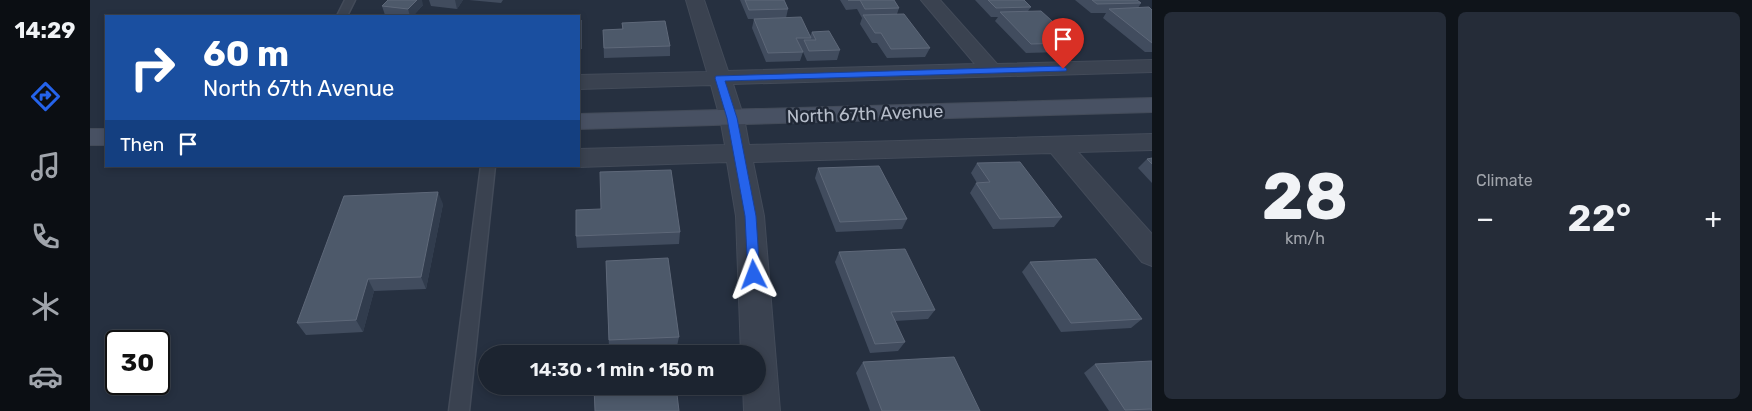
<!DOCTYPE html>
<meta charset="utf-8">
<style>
body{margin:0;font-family:Rubik,sans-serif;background:#252c38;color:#f1f3f6;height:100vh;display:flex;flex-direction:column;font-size:19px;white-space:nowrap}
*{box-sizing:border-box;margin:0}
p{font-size:16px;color:#a0a4ab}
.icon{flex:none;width:28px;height:28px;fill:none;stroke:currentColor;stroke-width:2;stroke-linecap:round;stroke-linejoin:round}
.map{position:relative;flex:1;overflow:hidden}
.sheet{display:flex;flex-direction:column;gap:12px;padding:12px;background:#0f141a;width:600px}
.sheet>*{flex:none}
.banner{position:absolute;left:15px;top:15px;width:475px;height:152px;border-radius:0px;box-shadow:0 2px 8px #0003,0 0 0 1px #3a414c;background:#1a4fa0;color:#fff;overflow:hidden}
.speed{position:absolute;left:15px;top:330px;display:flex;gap:10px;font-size:25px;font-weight:700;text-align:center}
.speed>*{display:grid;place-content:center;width:65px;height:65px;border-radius:50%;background:#1c2430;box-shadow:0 2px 8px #0003,0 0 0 1px #3a414c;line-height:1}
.speed .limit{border:2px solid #111;border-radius:8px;background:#fff;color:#111}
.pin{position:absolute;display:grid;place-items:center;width:42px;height:42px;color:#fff;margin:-51px -21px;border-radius:50% 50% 50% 0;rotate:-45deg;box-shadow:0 0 5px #0007}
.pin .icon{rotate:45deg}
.me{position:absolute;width:55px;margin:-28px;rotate:357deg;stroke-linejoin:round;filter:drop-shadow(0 0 4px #0008)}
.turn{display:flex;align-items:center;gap:18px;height:105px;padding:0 15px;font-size:22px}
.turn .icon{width:65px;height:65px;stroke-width:2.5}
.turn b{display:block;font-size:35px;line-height:42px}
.then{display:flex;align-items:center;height:48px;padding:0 15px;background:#0003;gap:10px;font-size:19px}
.big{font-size:38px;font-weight:600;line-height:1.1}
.sheet .card{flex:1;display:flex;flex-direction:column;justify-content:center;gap:8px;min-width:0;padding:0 18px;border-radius:8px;background:#252c38}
.sheet .dial{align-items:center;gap:0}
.dial b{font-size:65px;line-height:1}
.heat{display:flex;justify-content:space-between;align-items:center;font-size:28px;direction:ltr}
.sheet .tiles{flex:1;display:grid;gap:12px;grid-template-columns:repeat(2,1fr)}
.trip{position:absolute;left:388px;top:345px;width:288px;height:50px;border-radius:25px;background:#1c2430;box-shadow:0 2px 8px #0003,0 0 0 1px #3a414c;font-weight:600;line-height:50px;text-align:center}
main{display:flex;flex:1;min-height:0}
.menu{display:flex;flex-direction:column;width:90px;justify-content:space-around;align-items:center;background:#0b0e13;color:#a0a4ab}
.menu .icon{width:35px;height:35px}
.menu .active{color:#2563eb}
.menu b{font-size:22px;color:#f1f3f6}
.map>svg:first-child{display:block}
</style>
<main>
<nav class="menu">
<b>14:29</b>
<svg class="icon active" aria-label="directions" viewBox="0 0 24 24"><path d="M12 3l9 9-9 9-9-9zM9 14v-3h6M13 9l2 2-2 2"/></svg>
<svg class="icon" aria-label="music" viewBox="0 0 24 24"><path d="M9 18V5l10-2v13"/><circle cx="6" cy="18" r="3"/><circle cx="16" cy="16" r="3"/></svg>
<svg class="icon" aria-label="phone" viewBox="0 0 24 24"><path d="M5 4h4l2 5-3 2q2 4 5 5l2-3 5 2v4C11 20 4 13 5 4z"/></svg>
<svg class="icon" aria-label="climate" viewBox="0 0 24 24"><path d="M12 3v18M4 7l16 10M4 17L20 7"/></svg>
<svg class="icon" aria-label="car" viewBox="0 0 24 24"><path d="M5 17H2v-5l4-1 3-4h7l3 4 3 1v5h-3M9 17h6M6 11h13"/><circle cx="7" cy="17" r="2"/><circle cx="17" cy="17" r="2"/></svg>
</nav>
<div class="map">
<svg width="1062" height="411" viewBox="0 0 1062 411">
<rect width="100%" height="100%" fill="#263040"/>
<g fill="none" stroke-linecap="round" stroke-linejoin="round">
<!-- service casing -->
<g stroke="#434b59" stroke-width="3">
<g id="service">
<path d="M 255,0 L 265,0 L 257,16 L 247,16 Z"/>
<path d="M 391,166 L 405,166 L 379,411 L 359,411 Z"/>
</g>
</g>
<!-- minor casing -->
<g stroke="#434b59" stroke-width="2">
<path id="minor" d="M 596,0 L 614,0 L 638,71 L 885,64 L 831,0 L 850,0 L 907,64 L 1062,60 L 1062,72 L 643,84 L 654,118 L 659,145 L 1062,134 L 1062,150 L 988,152 L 1062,234 L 1062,266 L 1052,262 L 961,153 L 663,162 L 674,216 L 690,411 L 654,411 L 653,386 L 666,386 L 666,354 L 651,354 L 646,216 L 637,162 L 489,167 L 488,166 L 489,149 L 635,145 L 630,118 L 621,85 L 489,89 L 489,75 L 617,72 Z"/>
</g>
<!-- secondary casing -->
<g stroke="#434b59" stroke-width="2">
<g id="secondary">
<path d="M 1062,98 L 1062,112 L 489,129 L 489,114 Z"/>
<rect x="0" y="129" width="16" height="16"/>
</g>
</g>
<!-- service -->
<use href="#service" fill="#3a4250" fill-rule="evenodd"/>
<!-- minor -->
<use href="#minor" fill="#3a4250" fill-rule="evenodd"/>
<!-- secondary -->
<use href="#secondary" fill="#485163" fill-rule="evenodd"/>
</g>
<!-- wall -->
<g fill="#414c5e">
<path d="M 339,0 L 373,0 L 367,9 L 341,6 Z"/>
<path d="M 379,0 L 413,0 L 411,3 Z"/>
<path d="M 650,0 L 694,0 L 698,9 L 696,18 L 720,36 L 722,32 L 750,50 L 747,60 L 717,61 L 713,52 L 710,61 L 676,62 L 662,28 L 664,19 L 658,19 Z"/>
<path d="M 750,0 L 804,0 L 809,8 L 807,14 L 840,48 L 835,57 L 797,58 L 787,43 L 782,43 L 770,24 L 772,18 L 767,9 L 756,10 Z"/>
<path d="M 885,0 L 934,0 L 941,7 L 938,11 L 972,30 L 969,36 L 976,43 L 970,52 L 936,53 L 905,21 L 908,17 L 901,17 Z"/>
<path d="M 985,0 L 1047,0 L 1051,3 L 1048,8 L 1062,10 L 1062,52 L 1055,52 L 1013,18 L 1016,13 L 1001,13 Z"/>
<path d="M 333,5 L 323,16 L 295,15 L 292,6 Z"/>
<path d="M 491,20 L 491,58 L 489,58 L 489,21 Z"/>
<path d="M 532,23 L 580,46 L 580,56 L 514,58 L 513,30 L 532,29 Z"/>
<path d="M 1062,158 L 1062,183 L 1048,168 L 1057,159 Z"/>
<path d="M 887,163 L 972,217 L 964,227 L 903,229 L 880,193 L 886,183 L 887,183 L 881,173 Z"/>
<path d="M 728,168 L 817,219 L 812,229 L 746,232 L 725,178 Z"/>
<path d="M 353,204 L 336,289 L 284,291 L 273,332 L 216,335 L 207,323 Z"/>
<path d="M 590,232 L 589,244 L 487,248 L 486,236 Z"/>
<path d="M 749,252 L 845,310 L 838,319 L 805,321 L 815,342 L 808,351 L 780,353 L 745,262 Z"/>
<path d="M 516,261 L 589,337 L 587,346 L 519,349 Z"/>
<path d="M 940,262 L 1052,319 L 1041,328 L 971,332 L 932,272 Z"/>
<path d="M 1062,361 L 1062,411 L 1019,411 L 994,373 L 1005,364 Z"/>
<path d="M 773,362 L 890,411 L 780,411 L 766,373 Z"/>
</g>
<!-- shaded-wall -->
<g fill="#313c4d">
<path d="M 327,0 L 332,0 L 333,5 L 323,16 L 320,16 L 318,9 Z"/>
<path d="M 365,0 L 373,0 L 367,9 Z"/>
<path d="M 348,192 L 353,204 L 336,289 L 331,277 Z"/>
<path d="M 278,279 L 284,291 L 273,332 L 266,320 Z"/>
</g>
<!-- building -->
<g fill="#4d596a" stroke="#5e6879">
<path d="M 298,0 L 327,0 L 318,9 L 292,6 Z"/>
<path d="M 655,0 L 694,0 L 698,9 L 659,10 Z"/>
<path d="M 758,0 L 804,0 L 809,8 L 775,9 L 770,0 Z"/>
<path d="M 898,0 L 934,0 L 941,7 L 906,8 Z"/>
<path d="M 1002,0 L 1047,0 L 1051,3 L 1007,4 Z"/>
<path d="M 1059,7 L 1062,10 L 1062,43 L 1019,9 Z"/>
<path d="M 951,11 L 972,30 L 964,31 L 976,43 L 941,44 L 910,12 Z"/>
<path d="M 814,14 L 840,48 L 801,49 L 791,33 L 785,33 L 773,15 Z"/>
<path d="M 711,17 L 721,38 L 706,38 L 713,52 L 678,53 L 664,19 Z"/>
<path d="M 491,20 L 491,49 L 489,49 L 489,21 Z"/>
<path d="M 575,21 L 580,46 L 514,48 L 513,30 L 533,29 L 532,23 Z"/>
<path d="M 739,31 L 750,50 L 719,51 L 714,40 L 726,40 L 722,32 Z"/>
<path d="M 1062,158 L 1062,164 L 1057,159 Z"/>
<path d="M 930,162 L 972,217 L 910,219 L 886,183 L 900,182 L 887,163 Z"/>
<path d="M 789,166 L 817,219 L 750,222 L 728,168 Z"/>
<path d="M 581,170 L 590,232 L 486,236 L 486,210 L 511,209 L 510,172 Z"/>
<path d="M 348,192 L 331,277 L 278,279 L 266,320 L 207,323 L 254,196 Z"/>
<path d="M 815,249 L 845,310 L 801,312 L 815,342 L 785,344 L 749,252 Z"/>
<path d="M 578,258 L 589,337 L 519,340 L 516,261 Z"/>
<path d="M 1006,259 L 1052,319 L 981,323 L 940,262 Z"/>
<path d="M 864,357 L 890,411 L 792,411 L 773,362 Z"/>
<path d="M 1062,361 L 1062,411 L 1061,409 L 1035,410 L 1005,364 Z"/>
<path d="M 504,386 L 586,386 L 589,411 L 505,411 Z"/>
</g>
<!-- route -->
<path fill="#2563eb" stroke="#184099" d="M 973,66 L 977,69 L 976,71 L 635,81 L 647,118 L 666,216 L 670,275 L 668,278 L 664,280 L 660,278 L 658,275 L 655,216 L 637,118 L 625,78 L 626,76 Z"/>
<g text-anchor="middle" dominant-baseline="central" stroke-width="5" stroke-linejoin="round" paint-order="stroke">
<!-- street labels -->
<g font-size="18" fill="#b6bdca" stroke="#1f2735">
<text transform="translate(775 114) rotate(-2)">North 67th Avenue</text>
</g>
</g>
</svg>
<div class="speed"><div class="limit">30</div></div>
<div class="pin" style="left:973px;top:69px;background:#d93025"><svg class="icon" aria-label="arrive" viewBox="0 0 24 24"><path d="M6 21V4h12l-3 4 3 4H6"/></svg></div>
<svg class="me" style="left:664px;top:275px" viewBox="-20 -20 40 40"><path d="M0-17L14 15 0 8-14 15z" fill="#2563eb" stroke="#fff" stroke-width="4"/></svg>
<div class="trip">14:30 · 1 min · 150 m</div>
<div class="banner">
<div class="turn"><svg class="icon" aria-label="right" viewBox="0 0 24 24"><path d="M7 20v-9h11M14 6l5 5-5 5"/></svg><div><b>60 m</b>North 67th Avenue</div></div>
<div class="then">Then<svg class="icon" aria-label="arrive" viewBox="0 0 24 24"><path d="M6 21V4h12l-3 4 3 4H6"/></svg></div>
</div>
</div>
<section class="sheet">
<div class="tiles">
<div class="card dial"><b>28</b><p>km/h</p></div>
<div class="card"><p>Climate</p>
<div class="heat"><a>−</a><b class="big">22°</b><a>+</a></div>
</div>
</div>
</section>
</main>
